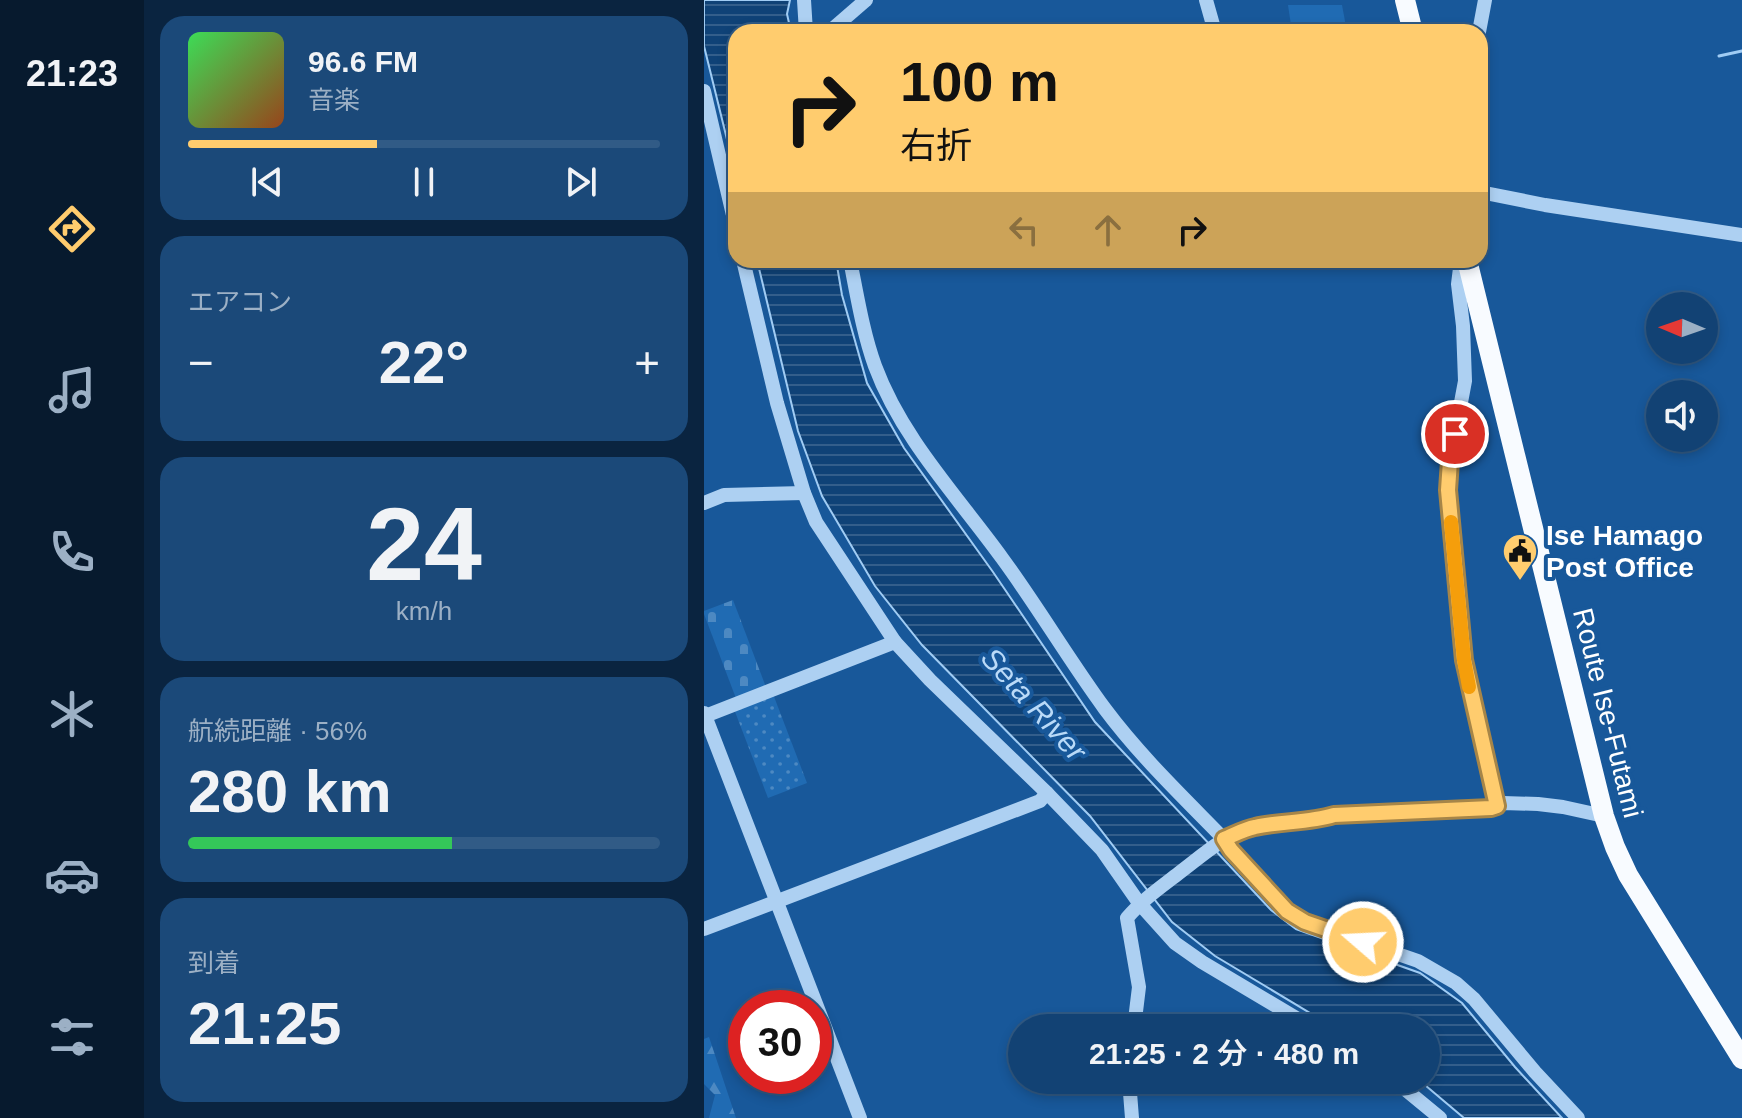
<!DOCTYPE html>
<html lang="ja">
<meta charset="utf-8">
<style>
body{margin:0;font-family:Arial,"Noto Sans JP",sans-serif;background:#1b4979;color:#f1f3f6;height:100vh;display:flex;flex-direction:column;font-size:30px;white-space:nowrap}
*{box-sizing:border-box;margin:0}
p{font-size:26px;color:#9cb0c5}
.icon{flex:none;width:44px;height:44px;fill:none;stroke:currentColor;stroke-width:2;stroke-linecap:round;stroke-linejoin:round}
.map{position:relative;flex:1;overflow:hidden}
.drawer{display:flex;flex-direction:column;gap:16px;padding:16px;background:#0a2440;width:560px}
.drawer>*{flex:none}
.top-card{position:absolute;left:24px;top:24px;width:760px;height:244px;border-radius:24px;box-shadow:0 4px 12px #0003,0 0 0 2px #315b86;background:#ffcc6e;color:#111;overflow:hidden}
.needle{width:52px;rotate:272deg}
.tools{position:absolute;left:942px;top:292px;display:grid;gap:16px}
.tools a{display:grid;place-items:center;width:72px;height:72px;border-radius:50%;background:#124274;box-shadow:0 4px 12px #0003,0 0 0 2px #315b86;font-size:40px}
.speed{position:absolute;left:24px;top:990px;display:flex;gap:16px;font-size:40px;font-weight:700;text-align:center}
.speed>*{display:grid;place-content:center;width:104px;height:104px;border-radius:50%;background:#124274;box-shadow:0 4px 12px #0003,0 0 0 2px #315b86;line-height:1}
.speed .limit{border:12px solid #d22;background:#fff;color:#111}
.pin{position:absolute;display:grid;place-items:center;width:68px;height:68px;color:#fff;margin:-34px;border:4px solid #fff;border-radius:50%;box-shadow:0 2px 8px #0007}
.me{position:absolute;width:88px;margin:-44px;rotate:289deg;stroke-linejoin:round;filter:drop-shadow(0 0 6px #0008)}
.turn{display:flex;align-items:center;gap:28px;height:168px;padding:0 40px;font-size:36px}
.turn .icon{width:104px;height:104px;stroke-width:2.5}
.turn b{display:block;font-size:56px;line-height:68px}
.lanes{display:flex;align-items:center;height:76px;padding:0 40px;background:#0003;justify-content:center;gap:40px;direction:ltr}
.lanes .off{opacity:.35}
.big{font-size:60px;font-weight:600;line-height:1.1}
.drawer .tile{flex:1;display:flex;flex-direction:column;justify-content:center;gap:12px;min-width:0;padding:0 28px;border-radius:24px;background:#1b4979}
.drawer .dial{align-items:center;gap:0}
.dial b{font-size:104px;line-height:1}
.song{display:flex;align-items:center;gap:24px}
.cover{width:96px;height:96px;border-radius:12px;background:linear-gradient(135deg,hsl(130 70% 55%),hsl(20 70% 35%))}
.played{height:8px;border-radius:4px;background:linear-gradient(90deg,#ffcc6e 40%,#315b86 40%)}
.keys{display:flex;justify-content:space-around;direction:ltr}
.heat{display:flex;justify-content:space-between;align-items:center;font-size:44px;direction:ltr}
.charge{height:12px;border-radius:6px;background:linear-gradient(90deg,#34c759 56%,#315b86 0)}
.trip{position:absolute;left:304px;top:1014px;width:432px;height:80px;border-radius:40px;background:#124274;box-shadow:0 4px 12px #0003,0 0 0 2px #315b86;font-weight:600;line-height:80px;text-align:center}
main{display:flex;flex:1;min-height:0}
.dock{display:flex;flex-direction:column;width:144px;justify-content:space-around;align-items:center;background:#071a2e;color:#9cb0c5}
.dock .icon{width:56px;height:56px}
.dock .selected{color:#ffcc6e}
.dock b{font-size:36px;color:#f1f3f6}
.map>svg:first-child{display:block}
</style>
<main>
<nav class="dock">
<b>21:23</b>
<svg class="icon selected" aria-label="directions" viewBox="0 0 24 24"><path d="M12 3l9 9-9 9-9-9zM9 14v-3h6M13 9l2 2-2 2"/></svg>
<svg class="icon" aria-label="music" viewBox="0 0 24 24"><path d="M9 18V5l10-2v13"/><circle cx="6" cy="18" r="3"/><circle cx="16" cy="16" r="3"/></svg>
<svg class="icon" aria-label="phone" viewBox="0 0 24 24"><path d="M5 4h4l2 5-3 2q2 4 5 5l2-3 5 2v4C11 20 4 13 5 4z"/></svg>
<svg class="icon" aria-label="climate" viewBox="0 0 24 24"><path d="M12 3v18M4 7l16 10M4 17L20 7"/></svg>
<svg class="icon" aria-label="car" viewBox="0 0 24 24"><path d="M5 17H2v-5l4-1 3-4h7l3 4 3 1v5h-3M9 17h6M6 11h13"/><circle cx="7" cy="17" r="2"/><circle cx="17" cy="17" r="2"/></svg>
<svg class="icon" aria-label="filters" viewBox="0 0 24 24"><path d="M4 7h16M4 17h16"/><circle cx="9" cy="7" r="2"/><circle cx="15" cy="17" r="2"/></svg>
</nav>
<section class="drawer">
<div class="tile">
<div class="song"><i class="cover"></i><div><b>96.6 FM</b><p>音楽</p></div></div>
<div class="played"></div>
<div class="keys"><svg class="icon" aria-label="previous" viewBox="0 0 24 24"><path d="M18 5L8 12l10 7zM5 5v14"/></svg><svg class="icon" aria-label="pause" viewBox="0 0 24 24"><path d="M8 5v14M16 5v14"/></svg><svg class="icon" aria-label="next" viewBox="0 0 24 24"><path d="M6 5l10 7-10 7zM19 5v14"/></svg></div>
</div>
<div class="tile"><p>エアコン</p>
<div class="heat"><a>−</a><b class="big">22°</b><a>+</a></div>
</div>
<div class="tile dial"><b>24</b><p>km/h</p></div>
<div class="tile"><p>航続距離 · 56%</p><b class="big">280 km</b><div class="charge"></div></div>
<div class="tile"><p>到着</p><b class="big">21:25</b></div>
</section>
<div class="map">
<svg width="1038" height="1118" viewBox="0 0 1038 1118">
<defs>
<pattern id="forest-firs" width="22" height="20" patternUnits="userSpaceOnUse" patternTransform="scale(2)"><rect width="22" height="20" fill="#206bb3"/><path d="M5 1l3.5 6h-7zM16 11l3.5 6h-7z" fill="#4d89c2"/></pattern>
<pattern id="cemetery-stones" width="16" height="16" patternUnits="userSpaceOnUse" patternTransform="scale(2)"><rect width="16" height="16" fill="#206bb3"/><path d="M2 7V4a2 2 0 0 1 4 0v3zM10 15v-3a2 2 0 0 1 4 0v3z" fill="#4d89c2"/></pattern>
<pattern id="park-dots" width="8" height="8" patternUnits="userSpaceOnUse" patternTransform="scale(2)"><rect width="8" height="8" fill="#206bb3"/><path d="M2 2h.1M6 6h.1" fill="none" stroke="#4d89c2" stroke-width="1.8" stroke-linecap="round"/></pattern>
<pattern id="water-rules" width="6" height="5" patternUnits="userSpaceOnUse" patternTransform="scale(2)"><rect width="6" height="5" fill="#0f4277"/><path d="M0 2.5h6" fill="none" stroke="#335e8b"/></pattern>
</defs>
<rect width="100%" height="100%" fill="#18589a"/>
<!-- forest -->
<path fill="url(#forest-firs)" d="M 5,1037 L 32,1118 L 5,1118 L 11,1095 L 0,1084 L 0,1039 Z"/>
<!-- cemetery -->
<path fill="url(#cemetery-stones)" d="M 29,600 L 63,690 L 33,701 L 0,614 L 0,611 Z"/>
<!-- park -->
<path fill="url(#park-dots)" d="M 69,694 L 103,783 L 64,798 L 30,709 Z"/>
<!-- pitch -->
<path fill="#206bb3" d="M 584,5 L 638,5 L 643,32 L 588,32 Z"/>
<!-- water -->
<g fill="url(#water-rules)" stroke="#a0ccf4" stroke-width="2">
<path d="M 0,0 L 86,0 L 83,14 L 87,32 L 32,32 L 32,176 L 0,46 Z"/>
<path d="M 53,260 L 132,260 L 138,295 L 163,383 L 200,448 L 289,572 L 391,722 L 567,910 L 592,929 L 716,973 L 758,1003 L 811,1067 L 858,1118 L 760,1118 L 715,1080 L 722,1080 L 722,1028 L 631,1028 L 511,956 L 468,922 L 386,816 L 218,645 L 171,586 L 118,496 L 94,431 Z"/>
</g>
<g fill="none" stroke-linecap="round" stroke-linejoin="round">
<!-- stream -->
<path stroke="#a0ccf4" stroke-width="3" d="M 1015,56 L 1038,51"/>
<!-- minor -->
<g stroke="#add0f2" stroke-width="14">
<path d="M 100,0 L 102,32"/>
<path d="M 502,0 L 511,32"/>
<path d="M 125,32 L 162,0"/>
<path d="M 775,32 L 781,0"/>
<path d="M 0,91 L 32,228"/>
<path d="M 776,192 L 841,205 L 1038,235"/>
<path d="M 39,260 L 73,403 L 100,493 L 112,522 L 191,642 L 226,680 L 343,793 L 398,850 L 435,903 L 471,943 L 498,962 L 609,1028"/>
<path d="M 146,260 C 153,295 159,333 171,366 C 198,439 254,497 298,558 C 334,607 365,660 401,709 C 436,756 479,797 520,839 L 527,850 L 577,905 L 594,917 L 610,925 L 714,961 L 752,983 L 770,999 L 831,1072 L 874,1118"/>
<path d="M 757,260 L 754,284 L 759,326 L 761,381 L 746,461 L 744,490 L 760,660 L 793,806"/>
<path d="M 0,503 L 20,495 L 100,493"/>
<path d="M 0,713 L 156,1118"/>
<path d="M 1,716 L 191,642"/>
<path d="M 0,929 L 336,801 L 343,793"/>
<path d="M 430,1028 L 435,987 L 423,918 C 438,900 457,887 475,873 C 499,855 521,834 550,827 C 576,821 604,823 630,815 L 787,808 L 799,803 L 834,804 L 859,807 L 900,816"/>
<path d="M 425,1080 L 428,1118"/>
<path d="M 690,1080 L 736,1118"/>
</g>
<!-- major -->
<g stroke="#f8fbff" stroke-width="20">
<path d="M 701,0 L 709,32"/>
<path d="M 763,260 L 900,816 L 911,847 L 924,875 L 1038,1059"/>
</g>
</g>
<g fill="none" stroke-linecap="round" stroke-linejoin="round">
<!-- route casing -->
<g stroke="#a68548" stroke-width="20">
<path id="route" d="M 659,942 L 601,922 L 583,911 L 527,850 L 520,839 C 530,835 540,829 551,827 C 577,821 604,823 630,815 L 787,808 L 793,806 L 760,660 L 744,490 L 746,461 L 751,434"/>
</g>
<!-- route -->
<use href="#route" stroke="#ffcc6e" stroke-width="14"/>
<!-- slow -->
<path stroke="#f59e0b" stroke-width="14" d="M 747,522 L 760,660 L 765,687"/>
</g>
<!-- icons -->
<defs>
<g id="civic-pin" transform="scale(1.8)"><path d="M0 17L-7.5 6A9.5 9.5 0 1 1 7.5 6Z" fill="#ffcc6e" stroke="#18589a"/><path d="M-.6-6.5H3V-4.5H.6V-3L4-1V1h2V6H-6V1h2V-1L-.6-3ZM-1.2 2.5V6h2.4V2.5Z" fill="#111"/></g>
</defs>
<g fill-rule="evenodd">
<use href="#civic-pin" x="816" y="551"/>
</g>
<g text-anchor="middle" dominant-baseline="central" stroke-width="8" stroke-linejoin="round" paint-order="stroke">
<!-- poi labels -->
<g font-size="28" font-weight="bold" fill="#fff" stroke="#18589a" text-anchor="start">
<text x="842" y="535">Ise Hamago<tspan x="842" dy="32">Post Office</tspan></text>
</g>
<!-- street labels -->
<g font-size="28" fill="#fff" stroke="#18589a">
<text transform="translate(904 713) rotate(76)">Route Ise-Futami</text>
</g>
<!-- water labels -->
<g font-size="30" font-style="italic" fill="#badaf8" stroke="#18589a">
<text transform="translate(330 704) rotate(48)">Seta River</text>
</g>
</g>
</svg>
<div class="tools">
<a><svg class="needle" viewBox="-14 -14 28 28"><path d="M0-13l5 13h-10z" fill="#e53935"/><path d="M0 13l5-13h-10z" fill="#9cb0c5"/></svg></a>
<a><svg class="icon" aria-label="sound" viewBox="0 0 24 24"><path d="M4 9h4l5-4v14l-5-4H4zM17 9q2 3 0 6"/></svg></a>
</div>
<div class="speed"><div class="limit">30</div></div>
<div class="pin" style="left:751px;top:434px;background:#d93025"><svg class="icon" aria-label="arrive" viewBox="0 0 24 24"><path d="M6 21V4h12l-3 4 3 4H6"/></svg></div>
<svg class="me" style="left:659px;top:942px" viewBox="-20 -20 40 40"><circle r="17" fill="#ffcc6e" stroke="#fff" stroke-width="3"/><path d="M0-11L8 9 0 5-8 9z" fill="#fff"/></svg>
<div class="trip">21:25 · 2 分 · 480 m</div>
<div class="top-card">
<div class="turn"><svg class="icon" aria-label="right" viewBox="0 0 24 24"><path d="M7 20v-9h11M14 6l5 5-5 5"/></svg><div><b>100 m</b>右折</div></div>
<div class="lanes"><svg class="icon off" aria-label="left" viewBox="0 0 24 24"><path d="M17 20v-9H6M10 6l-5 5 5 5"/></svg><svg class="icon off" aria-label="ahead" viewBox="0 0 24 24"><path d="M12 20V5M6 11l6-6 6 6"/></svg><svg class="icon" aria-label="right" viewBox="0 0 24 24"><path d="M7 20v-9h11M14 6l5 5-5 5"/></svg></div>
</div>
</div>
</main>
